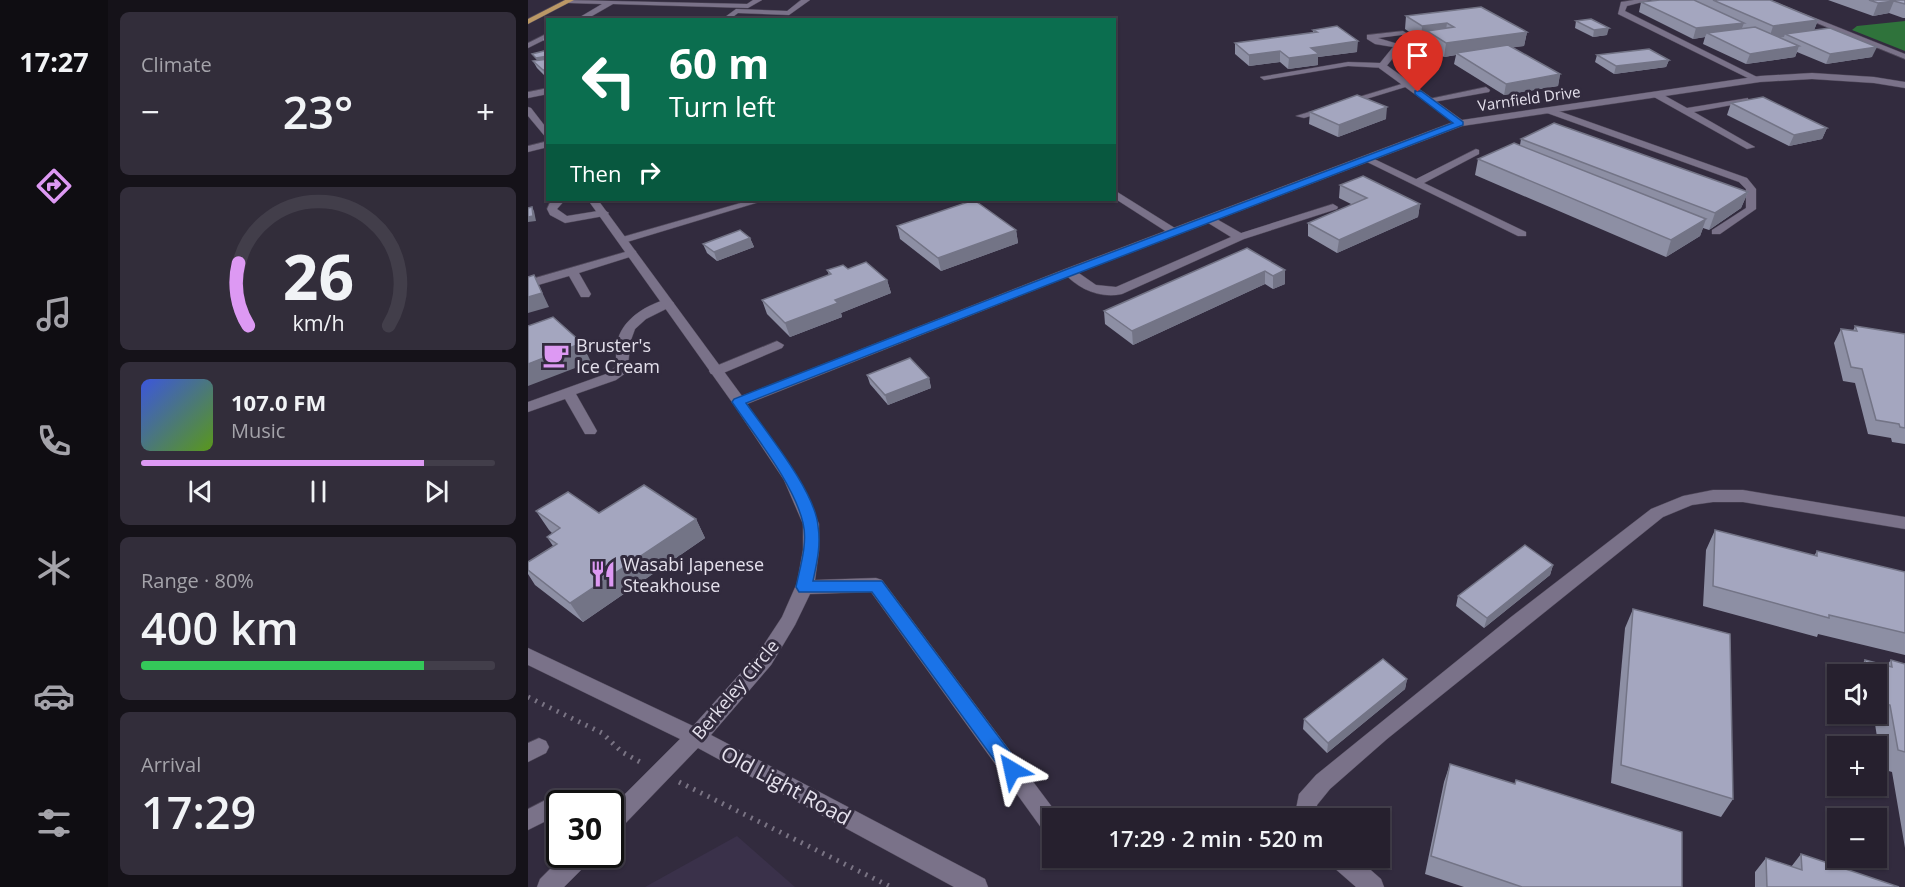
<!DOCTYPE html>
<meta charset="utf-8">
<style>
body{margin:0;font-family:"Open Sans",sans-serif;background:#322d3a;color:#f1f3f6;height:100vh;display:flex;flex-direction:column;font-size:22px;white-space:nowrap}
*{box-sizing:border-box;margin:0}
p{font-size:20px;color:#a4a3aa}
.icon{flex:none;width:33px;height:33px;fill:none;stroke:currentColor;stroke-width:2;stroke-linecap:round;stroke-linejoin:round}
.map{position:relative;flex:1;overflow:hidden}
.sheet{display:flex;flex-direction:column;gap:12px;padding:12px;background:#151219;width:420px}
.sheet>*{flex:none}
.top-card{position:absolute;left:18px;top:18px;width:570px;height:183px;border-radius:0px;box-shadow:0 2px 4px #0004,0 0 0 2px #423e4a;background:#0b6e4f;color:#fff;overflow:hidden}
.fabs{position:absolute;left:1299px;top:664px;display:grid;gap:12px}
.fabs a{display:grid;place-items:center;width:60px;height:60px;border-radius:0px;background:#26202e;box-shadow:0 2px 4px #0004,0 0 0 2px #423e4a;font-size:30px}
.speed{position:absolute;left:18px;top:790px;display:flex;gap:12px;font-size:30px;font-weight:700;text-align:center}
.speed>*{display:grid;place-content:center;width:78px;height:78px;border-radius:50%;background:#26202e;box-shadow:0 2px 4px #0004,0 0 0 2px #423e4a;line-height:1}
.speed .limit{border:3px solid #111;border-radius:9px;background:#fff;color:#111}
.pin{position:absolute;display:grid;place-items:center;width:51px;height:51px;color:#fff;margin:-62px -26px;border-radius:50% 50% 50% 0;rotate:-45deg;box-shadow:0 0 6px #0007}
.pin .icon{rotate:45deg}
.me{position:absolute;width:66px;margin:-33px;rotate:324deg;stroke-linejoin:round;filter:drop-shadow(0 0 4px #0008)}
.turn{display:flex;align-items:center;gap:21px;height:126px;padding:0 24px;font-size:27px}
.turn .icon{width:78px;height:78px;stroke-width:2.5}
.turn b{display:block;font-size:42px;line-height:51px}
.then{display:flex;align-items:center;height:57px;padding:0 24px;background:#0003;gap:12px;font-size:22px}
.big{font-size:45px;font-weight:600;line-height:1.1}
.sheet .tile{flex:1;display:flex;flex-direction:column;justify-content:center;gap:9px;min-width:0;padding:0 21px;border-radius:9px;background:#322d3a}
.sheet .dial{align-items:center;gap:0}
.dial svg{height:156px;overflow:visible;fill:none;stroke:#423e4a;stroke-width:7;stroke-linecap:round;text-anchor:middle}
.dial text{fill:#f1f3f6;stroke:none}
.song{display:flex;align-items:center;gap:18px}
.cover{width:72px;height:72px;border-radius:9px;background:linear-gradient(135deg,hsl(230 70% 55%),hsl(90 70% 35%))}
.played{height:6px;border-radius:3px;background:linear-gradient(90deg,#dd99f3 80%,#423e4a 80%)}
.keys{display:flex;justify-content:space-around;direction:ltr}
.heat{display:flex;justify-content:space-between;align-items:center;font-size:33px;direction:ltr}
.charge{height:9px;border-radius:4px;background:linear-gradient(90deg,#34c759 80%,#423e4a 0)}
.trip{position:absolute;left:514px;top:808px;width:348px;height:60px;border-radius:0px;background:#26202e;box-shadow:0 2px 4px #0004,0 0 0 2px #423e4a;font-weight:600;line-height:60px;text-align:center}
main{display:flex;flex:1;min-height:0}
.tab-bar{display:flex;flex-direction:column;width:108px;justify-content:space-around;align-items:center;background:#0f0d12;color:#a4a3aa}
.tab-bar .icon{width:42px;height:42px}
.tab-bar .current{color:#dd99f3}
.tab-bar b{font-size:27px;color:#f1f3f6}
.map>svg:first-child{display:block}
</style>
<main>
<nav class="tab-bar">
<b>17:27</b>
<svg class="icon current" aria-label="directions" viewBox="0 0 24 24"><path d="M12 3l9 9-9 9-9-9zM9 14v-3h6M13 9l2 2-2 2"/></svg>
<svg class="icon" aria-label="music" viewBox="0 0 24 24"><path d="M9 18V5l10-2v13"/><circle cx="6" cy="18" r="3"/><circle cx="16" cy="16" r="3"/></svg>
<svg class="icon" aria-label="phone" viewBox="0 0 24 24"><path d="M5 4h4l2 5-3 2q2 4 5 5l2-3 5 2v4C11 20 4 13 5 4z"/></svg>
<svg class="icon" aria-label="climate" viewBox="0 0 24 24"><path d="M12 3v18M4 7l16 10M4 17L20 7"/></svg>
<svg class="icon" aria-label="car" viewBox="0 0 24 24"><path d="M5 17H2v-5l4-1 3-4h7l3 4 3 1v5h-3M9 17h6M6 11h13"/><circle cx="7" cy="17" r="2"/><circle cx="17" cy="17" r="2"/></svg>
<svg class="icon" aria-label="filters" viewBox="0 0 24 24"><path d="M4 7h16M4 17h16"/><circle cx="9" cy="7" r="2"/><circle cx="15" cy="17" r="2"/></svg>
</nav>
<section class="sheet">
<div class="tile"><p>Climate</p>
<div class="heat"><a>−</a><b class="big">23°</b><a>+</a></div>
</div>
<div class="tile dial"><svg viewBox="0 0 100 80">
<path d="M14 69A42 42 0 1 1 86 69"/>
<path d="M14 69A42 42 0 0 1 9 37" stroke="#dd99f3"/>
<text x="50" y="56" font-size="32" font-weight="700">26</text>
<text x="50" y="72" font-size="11">km/h</text>
</svg></div>
<div class="tile">
<div class="song"><i class="cover"></i><div><b>107.0 FM</b><p>Music</p></div></div>
<div class="played"></div>
<div class="keys"><svg class="icon" aria-label="previous" viewBox="0 0 24 24"><path d="M18 5L8 12l10 7zM5 5v14"/></svg><svg class="icon" aria-label="pause" viewBox="0 0 24 24"><path d="M8 5v14M16 5v14"/></svg><svg class="icon" aria-label="next" viewBox="0 0 24 24"><path d="M6 5l10 7-10 7zM19 5v14"/></svg></div>
</div>
<div class="tile"><p>Range · 80%</p><b class="big">400 km</b><div class="charge"></div></div>
<div class="tile"><p>Arrival</p><b class="big">17:29</b></div>
</section>
<div class="map">
<svg width="1377" height="887" viewBox="0 0 1377 887">
<rect width="100%" height="100%" fill="#322b3e"/>
<!-- built -->
<path fill="#3a314a" d="M 209,836 L 267,887 L 117,887 Z"/>
<!-- forest -->
<path fill="#2f733b" d="M 1377,21 L 1377,51 L 1324,30 L 1329,26 Z"/>
<g fill="none" stroke-linecap="round" stroke-linejoin="round">
<!-- service casing -->
<g stroke="#4f4859" stroke-width="1">
<g id="service">
<path d="M 38,0 L 219,4 L 225,0 L 234,0 L 220,8 L 85,4 L 57,20 L 47,20 L 74,4 L 41,3 Z"/>
<path d="M 273,0 L 282,0 L 261,15 L 210,13 L 201,20 L 193,20 L 208,9 L 259,11 Z"/>
<path d="M 1106,0 L 1122,0 L 1099,6 L 1097,11 L 1235,80 L 1228,82 L 1090,14 L 1093,2 Z"/>
<path d="M 1232,0 L 1242,0 L 1377,54 L 1377,59 Z"/>
<path d="M 875,31 L 891,40 L 886,46 L 873,48 L 857,68 L 820,66 L 736,80 L 732,77 L 820,62 L 852,63 L 865,47 L 847,44 L 839,39 L 839,35 ZM 874,35 L 882,40 L 870,44 L 850,38 Z"/>
<path d="M 20,33 L 20,38 L 0,48 L 0,43 Z"/>
<path d="M 877,83 L 884,85 L 776,118 L 768,116 Z"/>
<path d="M 958,87 L 962,90 L 961,92 L 900,103 L 896,100 Z"/>
<path d="M 20,88 L 20,94 L 0,98 L 0,92 Z"/>
<path d="M 1126,93 L 1132,93 L 1159,108 L 1220,98 L 1220,102 L 1166,112 L 1227,147 L 1219,149 L 1126,97 Z"/>
<path d="M 1019,109 L 1025,109 L 1219,178 L 1228,189 L 1228,209 L 1192,234 L 1184,234 L 1184,230 L 1218,208 L 1218,189 L 1211,182 L 1019,113 Z"/>
<path d="M 20,141 L 20,147 L 0,152 L 0,146 Z"/>
<path d="M 948,149 L 951,150 L 951,154 L 896,183 L 998,232 L 998,236 L 990,236 L 833,159 L 842,157 L 888,179 Z"/>
<path d="M 586,190 L 650,230 L 652,232 L 650,234 L 642,234 L 586,198 Z"/>
<path d="M 23,200 L 37,200 L 29,209 L 39,216 L 76,210 L 81,213 L 76,216 L 37,223 L 22,215 L 19,209 Z"/>
<path d="M 223,200 L 238,200 L 99,242 L 95,243 L 89,240 L 91,238 Z"/>
<path d="M 805,204 L 810,207 L 809,209 L 716,239 L 594,294 C 572,299 550,289 535,272 L 541,268 L 545,269 L 568,285 L 588,287 L 703,237 L 677,221 L 677,217 L 685,217 L 713,233 Z"/>
<path d="M 104,250 L 108,251 L 108,255 L 51,273 L 63,294 L 61,297 L 53,297 L 41,276 L 0,288 L 0,280 Z"/>
<path d="M 140,299 L 146,303 L 144,306 L 118,319 L 107,329 L 103,340 L 99,372 L 88,380 L 48,394 L 69,431 L 67,434 L 57,434 L 37,399 L 0,412 L 0,402 L 78,374 L 87,367 C 89,358 87,348 90,339 C 96,318 120,304 140,299 Z"/>
<path d="M 249,341 L 256,345 L 254,348 L 193,374 L 183,374 L 181,371 L 183,368 Z"/>
<path d="M 11,738 L 18,741 L 21,747 L 18,753 L 0,762 L 0,743 Z"/>
<path d="M 31,793 L 39,796 L 41,804 L 32,804 L 32,814 L 0,830 L 0,809 Z"/>
</g>
</g>
<!-- minor casing -->
<g stroke="#4f4859" stroke-width="1">
<g id="minor">
<path d="M 851,64 L 857,64 L 934,120 L 1232,76 L 1284,73 L 1346,77 L 1377,82 L 1377,88 L 1346,83 L 1284,79 L 1232,82 L 934,126 L 545,275 L 219,404 L 271,479 L 291,524 L 291,550 L 287,580 L 348,578 L 354,580 L 533,819 L 525,819 L 525,836 L 517,833 L 343,592 L 282,594 L 267,625 L 243,665 L 183,735 L 457,879 L 460,887 L 426,887 L 170,748 L 90,831 L 82,834 L 82,809 L 152,739 L 0,665 L 0,648 L 165,726 L 229,655 L 254,617 L 269,583 L 275,550 L 275,524 L 256,480 L 206,405 L 60,200 L 70,200 L 214,396 L 537,269 L 925,122 L 851,68 Z"/>
<path d="M 0,107 L 3,108 L 20,130 L 20,140 L 0,116 Z"/>
<path d="M 1185,490 L 1215,490 L 1377,517 L 1377,529 L 1215,502 L 1185,502 L 1164,505 L 1135,517 L 859,739 L 802,789 L 789,805 L 788,819 L 766,819 L 771,794 L 788,775 L 983,617 L 1123,509 L 1155,496 Z"/>
<path d="M 36,855 L 63,855 L 60,863 L 36,887 L 9,887 L 12,879 Z"/>
<path d="M 801,858 L 829,858 L 853,879 L 856,887 L 828,887 L 804,866 Z"/>
</g>
</g>
<!-- primary casing -->
<g stroke="#4f4859" stroke-width="1">
<path id="primary" d="M 37,0 L 46,0 L 0,24 L 0,19 Z"/>
</g>
<!-- path -->
<g stroke="#7a7484" stroke-width="5" stroke-dasharray="2 6" stroke-linecap="butt">
<path d="M 0,697 L 74,733 L 94,752 L 112,762"/>
<path d="M 151,782 L 363,887"/>
</g>
<!-- service -->
<use href="#service" fill="#7a7289" fill-rule="evenodd"/>
<!-- minor -->
<use href="#minor" fill="#7a7289" fill-rule="evenodd"/>
<!-- primary -->
<use href="#primary" fill="#bb9866" fill-rule="evenodd"/>
</g>
<!-- wall -->
<g fill="#8d8fa4">
<path d="M 1132,0 L 1242,0 L 1290,20 L 1286,30 L 1344,57 L 1298,64 L 1269,52 L 1267,57 L 1218,64 L 1175,44 L 1177,37 L 1165,39 L 1111,12 L 1113,2 Z"/>
<path d="M 1300,0 L 1377,0 L 1377,18 L 1375,18 L 1361,13 L 1345,16 Z"/>
<path d="M 878,16 L 999,32 L 996,46 L 984,47 L 1032,74 L 1030,86 L 976,95 L 926,64 L 928,55 L 916,57 L 897,44 L 897,39 L 893,40 L 877,29 Z"/>
<path d="M 1048,21 L 1079,35 L 1065,37 L 1047,28 Z"/>
<path d="M 785,30 L 829,52 L 790,57 L 790,65 L 760,69 L 752,62 L 721,66 L 707,54 L 707,43 L 785,33 Z"/>
<path d="M 20,36 L 20,46 L 18,46 L 15,39 Z"/>
<path d="M 20,50 L 18,77 L 9,68 L 5,61 L 9,60 L 4,54 Z"/>
<path d="M 1069,55 L 1141,60 L 1138,67 L 1086,74 L 1067,62 Z"/>
<path d="M 1203,103 L 1299,128 L 1294,139 L 1261,146 L 1199,115 Z"/>
<path d="M 782,112 L 858,119 L 810,137 L 781,124 Z"/>
<path d="M 993,139 L 1220,192 L 1213,208 L 1181,230 L 1175,228 L 1172,236 L 1138,257 L 947,175 L 950,159 L 992,145 Z"/>
<path d="M 812,185 L 892,204 L 890,217 L 809,253 L 780,236 L 780,223 L 825,205 L 811,198 Z"/>
<path d="M 369,226 L 488,230 L 490,243 L 413,271 L 372,239 Z"/>
<path d="M 222,238 L 226,247 L 189,261 L 179,253 L 175,244 Z"/>
<path d="M 719,248 L 757,270 L 757,284 L 745,289 L 737,284 L 605,345 L 577,324 L 576,311 Z"/>
<path d="M 320,269 L 359,280 L 363,293 L 313,313 L 314,317 L 262,337 L 239,314 L 234,300 L 301,275 L 299,270 Z"/>
<path d="M 1327,326 L 1377,334 L 1377,444 L 1364,442 L 1363,438 L 1340,434 L 1327,383 L 1315,381 L 1306,343 L 1313,329 L 1325,331 Z"/>
<path d="M 339,375 L 401,378 L 403,388 L 360,405 L 342,384 Z"/>
<path d="M 8,511 L 71,513 L 168,519 L 177,538 L 55,622 L 7,585 L 0,574 L 0,562 L 25,546 L 19,537 L 24,533 L 21,530 Z"/>
<path d="M 1187,530 L 1286,556 L 1289,551 L 1377,572 L 1377,655 L 1290,634 L 1289,637 L 1175,606 L 1178,550 Z"/>
<path d="M 1025,565 L 1022,575 L 956,628 L 928,606 L 930,596 Z"/>
<path d="M 1105,609 L 1205,799 L 1193,817 L 1083,783 L 1097,628 Z"/>
<path d="M 1337,660 L 1358,666 L 1363,660 L 1377,664 L 1377,848 L 1364,772 L 1354,769 L 1347,724 L 1328,719 L 1327,714 L 1348,714 L 1348,675 L 1326,675 Z"/>
<path d="M 879,679 L 877,689 L 799,753 L 775,729 L 776,719 Z"/>
<path d="M 922,764 L 1154,887 L 936,887 L 897,874 L 916,782 Z"/>
<path d="M 1273,854 L 1371,887 L 1227,887 L 1227,872 L 1238,858 L 1263,867 Z"/>
</g>
<!-- shaded-wall -->
<g fill="#737486">
<path d="M 1366,1 L 1361,13 L 1345,16 L 1350,3 Z"/>
<path d="M 1290,20 L 1285,33 L 1257,34 L 1256,37 L 1241,39 L 1245,26 Z"/>
<path d="M 919,23 L 917,37 L 899,31 L 897,39 L 893,40 L 894,26 Z"/>
<path d="M 1216,23 L 1212,33 L 1179,33 L 1177,37 L 1165,39 L 1168,28 Z"/>
<path d="M 1081,28 L 1079,35 L 1065,37 L 1066,30 Z"/>
<path d="M 999,32 L 996,46 L 931,55 L 928,53 L 928,55 L 916,57 L 918,43 Z"/>
<path d="M 830,41 L 829,52 L 790,57 L 790,65 L 760,69 L 761,58 L 783,48 Z"/>
<path d="M 1271,46 L 1267,57 L 1218,64 L 1222,54 Z"/>
<path d="M 1349,47 L 1344,57 L 1298,64 L 1302,54 Z"/>
<path d="M 752,51 L 752,62 L 721,66 L 721,55 Z"/>
<path d="M 20,56 L 20,60 L 10,62 L 8,58 Z"/>
<path d="M 1141,60 L 1138,67 L 1086,74 L 1088,66 Z"/>
<path d="M 20,69 L 20,77 L 18,77 L 15,70 Z"/>
<path d="M 1032,74 L 1030,86 L 976,95 L 978,84 Z"/>
<path d="M 859,107 L 858,119 L 810,137 L 811,125 Z"/>
<path d="M 1299,128 L 1294,139 L 1261,146 L 1266,135 Z"/>
<path d="M 1220,192 L 1213,208 L 1181,230 L 1187,213 Z"/>
<path d="M 892,204 L 890,217 L 809,253 L 811,240 Z"/>
<path d="M 4,207 L 6,211 L 8,221 L 0,222 L 0,217 Z"/>
<path d="M 1178,219 L 1172,236 L 1138,257 L 1143,240 Z"/>
<path d="M 488,230 L 490,243 L 413,271 L 410,258 Z"/>
<path d="M 222,238 L 226,247 L 189,261 L 186,252 Z"/>
<path d="M 757,270 L 757,284 L 745,289 L 745,276 Z"/>
<path d="M 737,271 L 737,284 L 605,345 L 604,331 Z"/>
<path d="M 6,275 L 21,307 L 0,313 L 0,297 Z"/>
<path d="M 359,280 L 363,293 L 313,313 L 314,317 L 262,337 L 257,323 L 307,300 Z"/>
<path d="M 54,343 L 63,362 L 0,386 L 0,364 Z"/>
<path d="M 401,378 L 403,388 L 360,405 L 357,395 Z"/>
<path d="M 168,519 L 177,538 L 55,622 L 42,603 Z"/>
<path d="M 1025,565 L 1022,575 L 956,628 L 959,618 Z"/>
<path d="M 879,679 L 877,689 L 799,753 L 800,743 Z"/>
</g>
<!-- building -->
<g fill="#a4a6bf" stroke="#737486" stroke-width="1.5">
<path d="M 1132,0 L 1166,0 L 1216,23 L 1168,28 L 1113,2 Z"/>
<path d="M 1185,0 L 1242,0 L 1290,20 L 1245,26 Z"/>
<path d="M 1341,0 L 1377,0 L 1377,4 L 1366,1 L 1350,3 Z"/>
<path d="M 953,7 L 999,32 L 918,43 L 899,31 L 926,27 L 919,23 L 894,26 L 878,16 Z"/>
<path d="M 1063,19 L 1081,28 L 1066,30 L 1048,21 Z"/>
<path d="M 809,26 L 830,41 L 783,48 L 791,54 L 761,58 L 752,51 L 721,55 L 707,43 L 789,32 L 785,30 Z"/>
<path d="M 1227,27 L 1271,46 L 1222,54 L 1179,33 Z"/>
<path d="M 1302,28 L 1349,47 L 1302,54 L 1257,34 Z"/>
<path d="M 980,45 L 1032,74 L 978,84 L 928,53 Z"/>
<path d="M 1121,49 L 1141,60 L 1088,66 L 1069,55 Z"/>
<path d="M 20,50 L 20,56 L 8,58 L 4,54 Z"/>
<path d="M 20,59 L 20,69 L 15,70 L 5,61 Z"/>
<path d="M 829,95 L 859,107 L 811,125 L 782,112 Z"/>
<path d="M 1235,97 L 1299,128 L 1266,135 L 1203,103 Z"/>
<path d="M 1026,123 L 1220,192 L 1187,213 L 993,139 Z"/>
<path d="M 986,143 L 1178,219 L 1143,240 L 950,159 Z"/>
<path d="M 835,176 L 892,204 L 811,240 L 780,223 L 839,198 L 812,185 Z"/>
<path d="M 446,200 L 488,230 L 410,258 L 369,226 Z"/>
<path d="M 4,207 L 5,216 L 0,217 L 0,208 Z"/>
<path d="M 212,230 L 222,238 L 186,252 L 175,244 Z"/>
<path d="M 719,248 L 757,270 L 745,276 L 737,271 L 604,331 L 576,311 Z"/>
<path d="M 338,262 L 359,280 L 307,300 L 310,303 L 257,323 L 234,300 L 303,274 L 299,270 L 315,265 L 320,269 Z"/>
<path d="M 6,275 L 14,293 L 0,297 L 0,277 Z"/>
<path d="M 25,317 L 54,343 L 0,364 L 0,326 Z"/>
<path d="M 1327,326 L 1377,334 L 1377,428 L 1372,427 L 1371,424 L 1348,420 L 1334,369 L 1323,367 L 1313,329 L 1329,331 Z"/>
<path d="M 382,358 L 401,378 L 357,395 L 339,375 Z"/>
<path d="M 116,485 L 168,519 L 42,603 L 0,570 L 0,562 L 29,544 L 19,537 L 32,528 L 8,511 L 40,492 L 71,513 Z"/>
<path d="M 1187,530 L 1289,556 L 1289,551 L 1377,572 L 1377,633 L 1301,615 L 1301,618 L 1185,586 Z"/>
<path d="M 997,545 L 1025,565 L 959,618 L 930,596 Z"/>
<path d="M 1105,609 L 1202,634 L 1205,799 L 1093,765 Z"/>
<path d="M 855,659 L 879,679 L 800,743 L 776,719 Z"/>
<path d="M 1337,660 L 1364,667 L 1363,660 L 1377,664 L 1377,752 L 1370,750 L 1362,705 L 1348,701 L 1348,675 L 1339,675 Z"/>
<path d="M 922,764 L 987,784 L 988,780 L 1154,832 L 1154,887 L 994,887 L 903,856 Z"/>
<path d="M 1273,854 L 1371,887 L 1239,887 L 1238,858 L 1274,870 Z"/>
</g>
<!-- route -->
<path fill="#1a73e8" stroke="#114b97" stroke-width="1.5" d="M 887,91 L 893,91 L 935,122 L 935,125 L 545,275 L 218,403 C 239,433 287,491 290,526 C 293,545 289,562 285,581 L 354,581 L 491,764 L 494,770 L 491,776 L 484,779 L 478,776 L 344,592 L 271,592 L 268,587 C 272,567 280,543 275,523 C 266,484 227,436 204,402 L 206,399 L 537,270 L 925,123 L 887,94 Z"/>
<!-- icons -->
<defs>
<g id="cafe-bare" transform="scale(2.07)"><path d="M-5.5-4.5H6V0H3Q3 3.5 0 3.5H-2.5Q-5.5 3.5-5.5 0ZM3-3.2v2h1.7v-2ZM-6 4.5H4V6H-6Z" fill="#dd99f3" stroke="#322b3e" stroke-width="2.5" paint-order="stroke"/></g>
<g id="restaurant-bare" transform="scale(2.07)"><path d="M-5-6h1v4h1v-4h1v4h1v-4h1v5L-1.5 .5V6h-2V.5L-5-1ZM5-6V6H3V1.5H1.5Q1.5-4 5-6Z" fill="#dd99f3" stroke="#322b3e" stroke-width="2.5" paint-order="stroke"/></g>
</defs>
<g fill-rule="evenodd">
<use href="#cafe-bare" x="28" y="355"/>
<use href="#restaurant-bare" x="75" y="574"/>
</g>
<g text-anchor="middle" dominant-baseline="central" stroke-width="6" stroke-linejoin="round" paint-order="stroke">
<!-- far-street labels -->
<g font-size="15" fill="#e4e0ec" stroke="#322b3e">
<text transform="translate(1001 98) rotate(-8)">Varnfield Drive</text>
</g>
<!-- poi labels -->
<g font-size="18" fill="#e4e0ec" stroke="#322b3e" text-anchor="start">
<text x="48" y="345">Bruster's<tspan x="48" dy="21">Ice Cream</tspan></text>
<text x="95" y="564">Wasabi Japenese<tspan x="95" dy="21">Steakhouse</tspan></text>
</g>
<!-- street labels -->
<g font-size="18" fill="#e4e0ec" stroke="#322b3e">
<text transform="translate(207 689) rotate(-50)">Berkeley Circle</text>
</g>
<!-- near-street labels -->
<g font-size="21" fill="#e4e0ec" stroke="#322b3e">
<text transform="translate(258 785) rotate(28)">Old Light Road</text>
</g>
</g>
</svg>
<div class="fabs">
<a><svg class="icon" aria-label="sound" viewBox="0 0 24 24"><path d="M4 9h4l5-4v14l-5-4H4zM17 9q2 3 0 6"/></svg></a>
<a>+</a>
<a>−</a>
</div>
<div class="speed"><div class="limit">30</div></div>
<div class="pin" style="left:890px;top:92px;background:#d93025"><svg class="icon" aria-label="arrive" viewBox="0 0 24 24"><path d="M6 21V4h12l-3 4 3 4H6"/></svg></div>
<svg class="me" style="left:484px;top:770px" viewBox="-20 -20 40 40"><path d="M0-17L14 15 0 8-14 15z" fill="#1a73e8" stroke="#fff" stroke-width="4"/></svg>
<div class="trip">17:29 · 2 min · 520 m</div>
<div class="top-card">
<div class="turn"><svg class="icon" aria-label="left" viewBox="0 0 24 24"><path d="M17 20v-9H6M10 6l-5 5 5 5"/></svg><div><b>60 m</b>Turn left</div></div>
<div class="then">Then<svg class="icon" aria-label="right" viewBox="0 0 24 24"><path d="M7 20v-9h11M14 6l5 5-5 5"/></svg></div>
</div>
</div>
</main>
